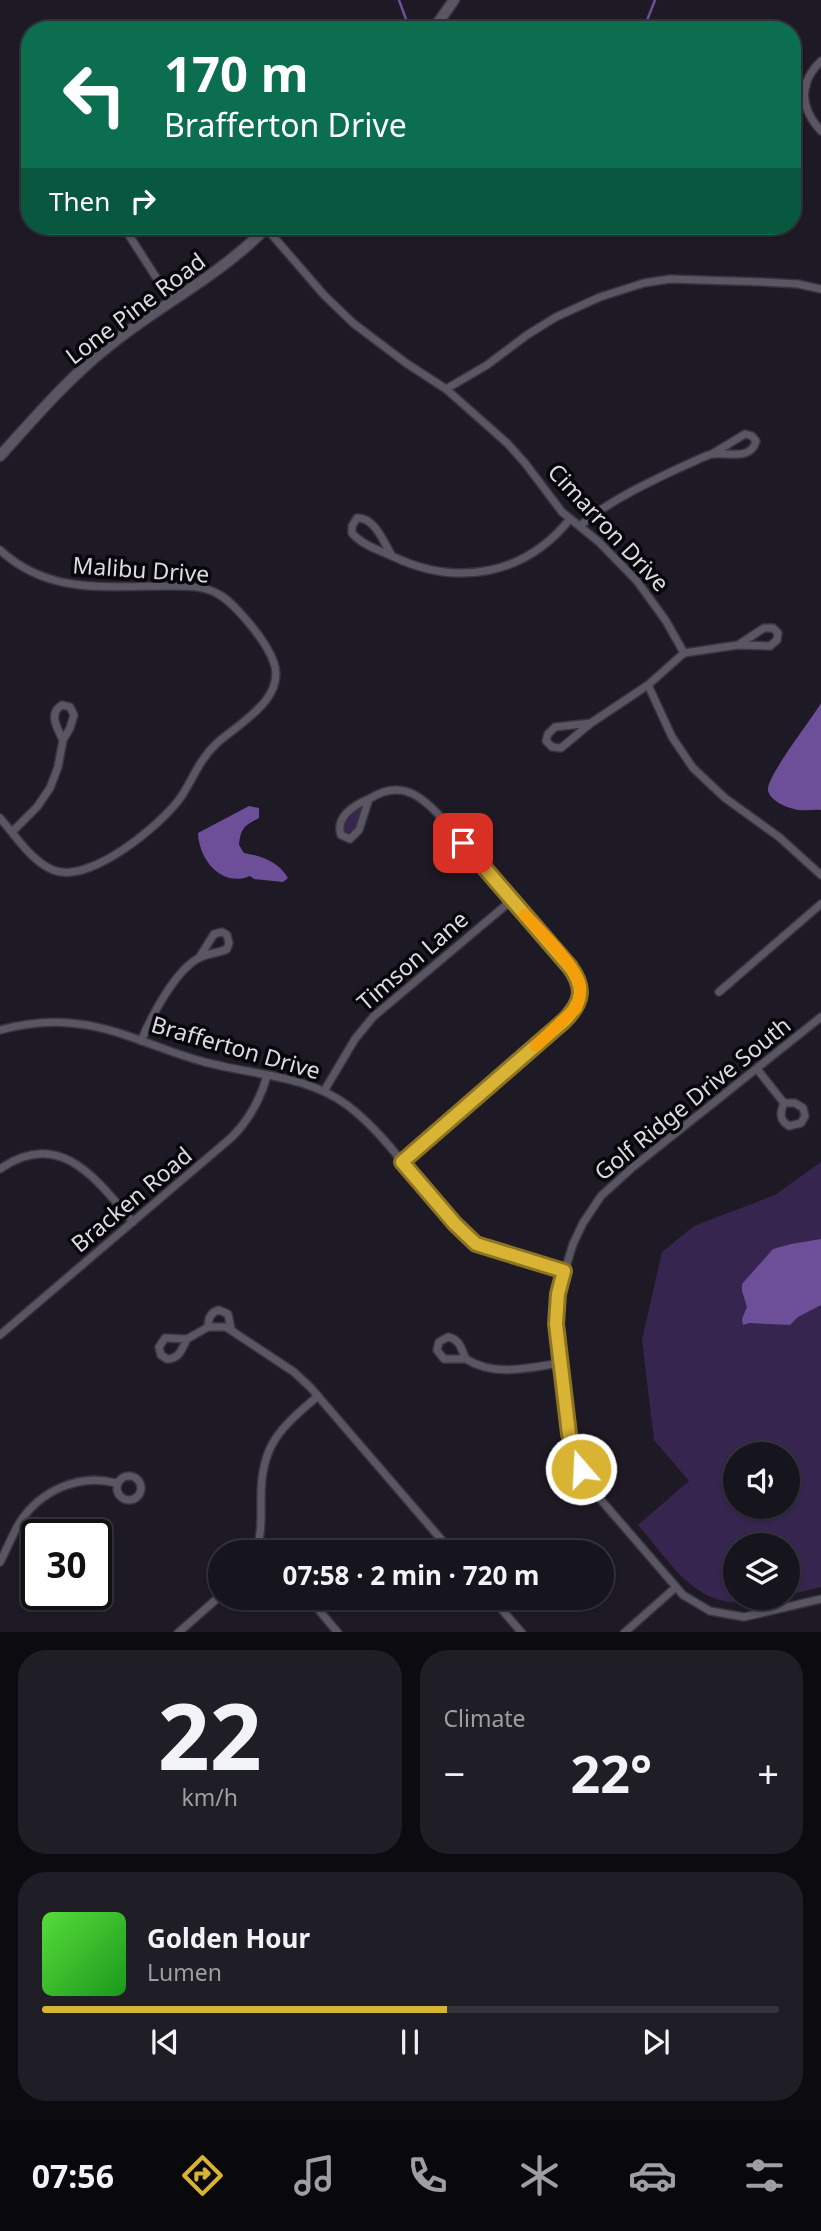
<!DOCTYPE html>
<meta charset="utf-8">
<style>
body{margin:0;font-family:"Noto Sans",sans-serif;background:#1f1d25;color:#f1f3f6;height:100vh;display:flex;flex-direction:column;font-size:26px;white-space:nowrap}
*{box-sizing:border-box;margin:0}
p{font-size:23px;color:#9e9ea3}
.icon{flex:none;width:38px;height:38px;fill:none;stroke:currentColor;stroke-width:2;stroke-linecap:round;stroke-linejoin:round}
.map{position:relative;height:1632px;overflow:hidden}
.drawer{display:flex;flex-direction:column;gap:18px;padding:18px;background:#0c0b0f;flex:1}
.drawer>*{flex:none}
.banner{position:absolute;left:21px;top:21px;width:780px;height:214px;border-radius:28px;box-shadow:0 2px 5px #0004,0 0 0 2px #35333b;background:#0b6e4f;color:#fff;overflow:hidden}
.fabs{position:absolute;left:723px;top:1442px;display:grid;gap:14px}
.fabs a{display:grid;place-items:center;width:77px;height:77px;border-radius:50%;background:#16141c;box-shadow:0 2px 5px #0004,0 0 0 2px #35333b;font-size:35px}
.speed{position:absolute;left:21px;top:1519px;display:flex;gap:14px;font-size:35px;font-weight:700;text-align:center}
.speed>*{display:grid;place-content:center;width:91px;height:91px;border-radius:50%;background:#16141c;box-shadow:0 2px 5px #0004,0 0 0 2px #35333b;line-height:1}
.speed .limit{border:4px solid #111;border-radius:10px;background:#fff;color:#111}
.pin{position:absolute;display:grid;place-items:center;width:60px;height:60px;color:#fff;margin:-30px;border-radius:14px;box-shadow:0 4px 10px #0006}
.me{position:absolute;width:77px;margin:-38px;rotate:341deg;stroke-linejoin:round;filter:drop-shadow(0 0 5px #0008)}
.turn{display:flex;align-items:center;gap:24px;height:147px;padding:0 28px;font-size:32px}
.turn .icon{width:91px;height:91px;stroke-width:2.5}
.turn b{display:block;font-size:49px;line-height:60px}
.then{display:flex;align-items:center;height:66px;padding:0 28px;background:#0003;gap:14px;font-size:26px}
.big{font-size:52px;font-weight:700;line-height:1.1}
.drawer .widget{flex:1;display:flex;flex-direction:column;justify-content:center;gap:10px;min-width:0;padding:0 24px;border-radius:28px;background:#1f1d25}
.drawer .dial{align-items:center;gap:0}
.dial b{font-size:91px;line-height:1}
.song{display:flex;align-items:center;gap:21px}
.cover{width:84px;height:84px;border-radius:10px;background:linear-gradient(135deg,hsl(110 70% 55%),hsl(120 70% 35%))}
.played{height:7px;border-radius:4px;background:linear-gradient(90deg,#d9b334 55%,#35333b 55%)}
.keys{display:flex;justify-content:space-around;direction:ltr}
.heat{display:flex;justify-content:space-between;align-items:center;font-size:38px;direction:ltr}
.drawer .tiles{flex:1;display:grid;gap:18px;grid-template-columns:1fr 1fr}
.widget:last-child{grid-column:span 2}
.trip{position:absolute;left:208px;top:1540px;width:406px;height:70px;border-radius:35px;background:#16141c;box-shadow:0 2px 5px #0004,0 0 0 2px #35333b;font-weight:700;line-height:70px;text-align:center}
.tabs{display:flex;height:112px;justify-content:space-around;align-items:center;background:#09080b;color:#9e9ea3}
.tabs .icon{width:49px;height:49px}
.tabs .selected{color:#d9b334}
.tabs b{font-size:32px;color:#f1f3f6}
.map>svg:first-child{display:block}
</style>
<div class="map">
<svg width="821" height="1633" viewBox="0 0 821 1633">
<rect width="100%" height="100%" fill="#1e1a25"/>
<!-- green -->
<g fill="#36254e" fill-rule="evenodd">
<path d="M 360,807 L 362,811 L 355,829 L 347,833 L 343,830 L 344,822 Z"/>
<path d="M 821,1162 L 821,1587 L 788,1595 L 788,1545 L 735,1545 L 735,1598 L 776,1598 C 700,1617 682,1576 638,1525 L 689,1481 L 654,1440 L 642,1340 L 662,1252 L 694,1226 L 775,1195 ZM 735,1454 L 788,1454 L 788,1507 L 735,1507 Z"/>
</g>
<!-- water -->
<g fill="#6d4e99">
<path d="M 821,703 L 821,810 C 812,809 803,812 794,809 C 785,807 771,801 768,791 C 765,778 812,719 821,703 Z"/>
<path d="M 249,806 L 259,808 L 259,818 C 244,826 241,828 239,845 L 244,853 C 262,856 279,862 288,878 L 283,882 L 254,879 L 250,876 C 222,888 199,860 198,833 Z"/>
<path d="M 821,1239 L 821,1305 L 798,1317 L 790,1325 L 749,1323 L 743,1325 L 742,1319 L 747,1307 L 742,1291 L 742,1284 L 773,1249 L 791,1244 Z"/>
</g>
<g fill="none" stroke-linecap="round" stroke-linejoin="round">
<!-- stream -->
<g stroke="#6d4e99" stroke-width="2.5">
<path d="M 399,0 L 410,30"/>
<path d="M 639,30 L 646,23 L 655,0"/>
</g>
<!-- street casing -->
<g stroke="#37343d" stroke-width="10">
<g id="street">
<path d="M 821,61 C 798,83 800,108 821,131"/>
<path d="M 793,86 L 806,86"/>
<path d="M 793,105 L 805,106"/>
<path d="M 112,226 L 123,228"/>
<path d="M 123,226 L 172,302"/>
<path d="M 266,228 L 324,295 L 353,323 L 406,363 L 446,389 L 508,444 L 525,463 L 562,512 L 599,542 L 637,581 L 666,621 L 684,653"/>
<path d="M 446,389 L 487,365 L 527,335 L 556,317 L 600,297 L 644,283 L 670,279 L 763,282 L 798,284 L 821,289"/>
<path d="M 580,526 C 606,502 655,479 688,464 C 696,461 705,455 713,454 C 728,452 751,461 756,441 L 752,436 L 745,434 L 712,454"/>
<path d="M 0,550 C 49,595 105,586 166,586 C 183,586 203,585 218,594 C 230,600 240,613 249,623 C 259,635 269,648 274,663 C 286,699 238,724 216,744 C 199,760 193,779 181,797 C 161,825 89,885 53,870 C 31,861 15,835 0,818"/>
<path d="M 392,556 C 384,543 375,517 357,518 L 352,526 L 352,533 C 362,545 379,550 394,557 C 458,587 525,575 570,519"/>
<path d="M 684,653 L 738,645 L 770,646 L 777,640 L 778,633 L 773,628 L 764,628 L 738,645"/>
<path d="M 648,685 L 672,737 L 693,768 L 725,798 L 779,837 L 821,875"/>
<path d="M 591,723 L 561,748 L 552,747 L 546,741 L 548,734 L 555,727 L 591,723 L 648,685 L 684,653"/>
<path d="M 369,799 C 354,805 335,817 341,835 L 350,839 L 359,830 L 369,799 C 398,781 417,792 438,814 L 564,959 C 580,979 587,992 570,1015 L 402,1162"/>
<path d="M 12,832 L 37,807 L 50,788 L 58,767 L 63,740 L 70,728 L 74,715 L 70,707 L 62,705 C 48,713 57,728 63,740"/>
<path d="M 719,992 L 821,904"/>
<path d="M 821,1017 L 633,1167 L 601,1196 L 583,1223 L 573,1244 L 561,1283 L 556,1324 L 569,1434 L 581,1469 L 595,1493 L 683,1595 L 710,1611 L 744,1617 L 821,1599"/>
<path d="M 0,1030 C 26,1023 52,1020 79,1024 C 121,1029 160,1050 201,1061 C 249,1075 305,1074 347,1105 C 395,1141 424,1199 469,1238 L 489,1249 L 564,1271"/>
<path d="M 141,1041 C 151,1017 176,968 201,957 C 209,953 219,953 227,949 L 229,943 L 227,935 L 222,932 L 214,934 L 199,958"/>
<path d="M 757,1069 L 784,1103 C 780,1113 779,1120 789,1126 L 801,1123 L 805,1116 L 803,1108 L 795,1103 L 784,1103"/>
<path d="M 324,1091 L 355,1039 L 373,1017 L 512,900"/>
<path d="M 0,1169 C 60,1127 97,1180 133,1222"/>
<path d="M 208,1327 C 208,1319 210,1312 219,1310 L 228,1314 L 231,1329"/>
<path d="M 0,1335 L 232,1137 C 250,1119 260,1100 267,1076"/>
<path d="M 187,1339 C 182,1348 180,1359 167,1359 L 161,1355 L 159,1347 L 165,1338 L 187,1339 L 208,1327 L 226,1327 L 294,1372 L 311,1388 L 452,1552"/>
<path d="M 466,1359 L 444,1359 L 437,1350 L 439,1342 L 448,1337 C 460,1339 461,1349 466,1359 C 494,1377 529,1368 560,1363"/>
<circle cx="129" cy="1488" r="12"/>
<path d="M 256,1552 C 262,1534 261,1516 261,1497 C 261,1445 280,1428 318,1396"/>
<path d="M 0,1562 C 7,1549 12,1535 20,1522 C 40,1491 79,1473 116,1483"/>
<path d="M 309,1598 L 338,1633"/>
<path d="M 492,1598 L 522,1633"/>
<path d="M 178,1633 L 220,1596"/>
<path d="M 624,1633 L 676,1587"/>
</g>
</g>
<!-- secondary casing -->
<g stroke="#37343d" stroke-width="13">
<g id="secondary">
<path d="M 433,30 L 454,0"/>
<path d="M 0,456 C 36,416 71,375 114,342 C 165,302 223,273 268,226"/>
</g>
</g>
<!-- street -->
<use href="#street" stroke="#595562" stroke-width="7"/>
<!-- secondary -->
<use href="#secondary" stroke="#595562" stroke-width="10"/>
</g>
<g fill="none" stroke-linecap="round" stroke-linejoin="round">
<!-- route casing -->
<g stroke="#8d7422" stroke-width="18">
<path id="route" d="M 463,843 L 570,967 C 585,988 583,1002 564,1021 L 402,1162 L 455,1224 L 476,1244 L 564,1271 L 558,1294 L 556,1324 L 569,1434 L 581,1469"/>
</g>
<!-- route -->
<use href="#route" stroke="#d9b334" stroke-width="12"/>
<!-- slow -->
<path stroke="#f59e0b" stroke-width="12" d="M 525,915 C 538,929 578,968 580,986 C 581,994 579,1001 576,1008 L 536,1046"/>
</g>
<g text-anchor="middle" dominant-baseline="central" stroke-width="7" stroke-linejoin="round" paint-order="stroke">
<!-- street labels -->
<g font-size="23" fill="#dddae2" stroke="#07060a">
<text transform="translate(135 308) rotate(-37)">Lone Pine Road</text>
<text transform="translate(609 527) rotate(47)">Cimarron Drive</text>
<text transform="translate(141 569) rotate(4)">Malibu Drive</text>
<text transform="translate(412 960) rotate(-41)">Timson Lane</text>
<text transform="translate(236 1047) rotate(16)">Brafferton Drive</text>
<text transform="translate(692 1098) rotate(-39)">Golf Ridge Drive South</text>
<text transform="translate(131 1199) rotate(-40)">Bracken Road</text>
</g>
</g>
</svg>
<div class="fabs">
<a><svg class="icon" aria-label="sound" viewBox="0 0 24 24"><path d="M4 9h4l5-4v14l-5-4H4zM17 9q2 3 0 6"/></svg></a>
<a><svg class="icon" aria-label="layers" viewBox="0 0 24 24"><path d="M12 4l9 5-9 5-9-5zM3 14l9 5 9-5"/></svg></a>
</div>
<div class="speed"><div class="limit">30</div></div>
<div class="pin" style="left:463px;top:843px;background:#d93025"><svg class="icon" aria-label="arrive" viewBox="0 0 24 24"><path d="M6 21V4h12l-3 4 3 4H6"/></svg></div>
<svg class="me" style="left:581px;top:1469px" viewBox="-20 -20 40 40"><circle r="17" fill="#d9b334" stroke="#fff" stroke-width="3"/><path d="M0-11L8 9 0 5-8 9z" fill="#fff"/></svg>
<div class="trip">07:58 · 2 min · 720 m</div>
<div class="banner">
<div class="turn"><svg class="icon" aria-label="left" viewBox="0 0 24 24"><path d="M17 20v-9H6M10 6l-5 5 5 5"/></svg><div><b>170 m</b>Brafferton Drive</div></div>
<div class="then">Then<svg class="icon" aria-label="right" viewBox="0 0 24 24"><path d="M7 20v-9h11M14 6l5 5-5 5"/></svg></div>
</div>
</div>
<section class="drawer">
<div class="tiles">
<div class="widget dial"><b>22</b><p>km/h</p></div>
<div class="widget"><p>Climate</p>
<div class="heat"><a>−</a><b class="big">22°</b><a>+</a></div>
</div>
<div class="widget">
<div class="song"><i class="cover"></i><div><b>Golden Hour</b><p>Lumen</p></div></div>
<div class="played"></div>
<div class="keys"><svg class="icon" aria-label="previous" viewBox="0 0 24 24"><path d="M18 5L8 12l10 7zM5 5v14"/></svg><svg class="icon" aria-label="pause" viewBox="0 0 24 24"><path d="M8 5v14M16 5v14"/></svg><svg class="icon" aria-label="next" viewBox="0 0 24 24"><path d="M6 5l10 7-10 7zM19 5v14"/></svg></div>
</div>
</div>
</section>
<nav class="tabs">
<b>07:56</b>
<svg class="icon selected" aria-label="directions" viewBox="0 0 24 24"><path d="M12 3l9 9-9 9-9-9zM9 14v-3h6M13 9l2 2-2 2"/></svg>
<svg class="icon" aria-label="music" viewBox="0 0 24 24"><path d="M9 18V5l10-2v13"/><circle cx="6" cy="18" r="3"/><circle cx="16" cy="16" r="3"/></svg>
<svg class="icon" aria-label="phone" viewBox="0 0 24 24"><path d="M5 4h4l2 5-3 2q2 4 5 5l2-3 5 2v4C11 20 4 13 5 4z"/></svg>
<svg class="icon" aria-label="climate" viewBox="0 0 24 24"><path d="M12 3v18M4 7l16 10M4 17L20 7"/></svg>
<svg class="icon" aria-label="car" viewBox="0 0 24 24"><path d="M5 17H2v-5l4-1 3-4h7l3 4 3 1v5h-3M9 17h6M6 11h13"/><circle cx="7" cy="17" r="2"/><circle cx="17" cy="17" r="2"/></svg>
<svg class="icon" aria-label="filters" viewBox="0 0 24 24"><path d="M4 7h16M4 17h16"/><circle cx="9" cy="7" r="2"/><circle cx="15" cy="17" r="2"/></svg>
</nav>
